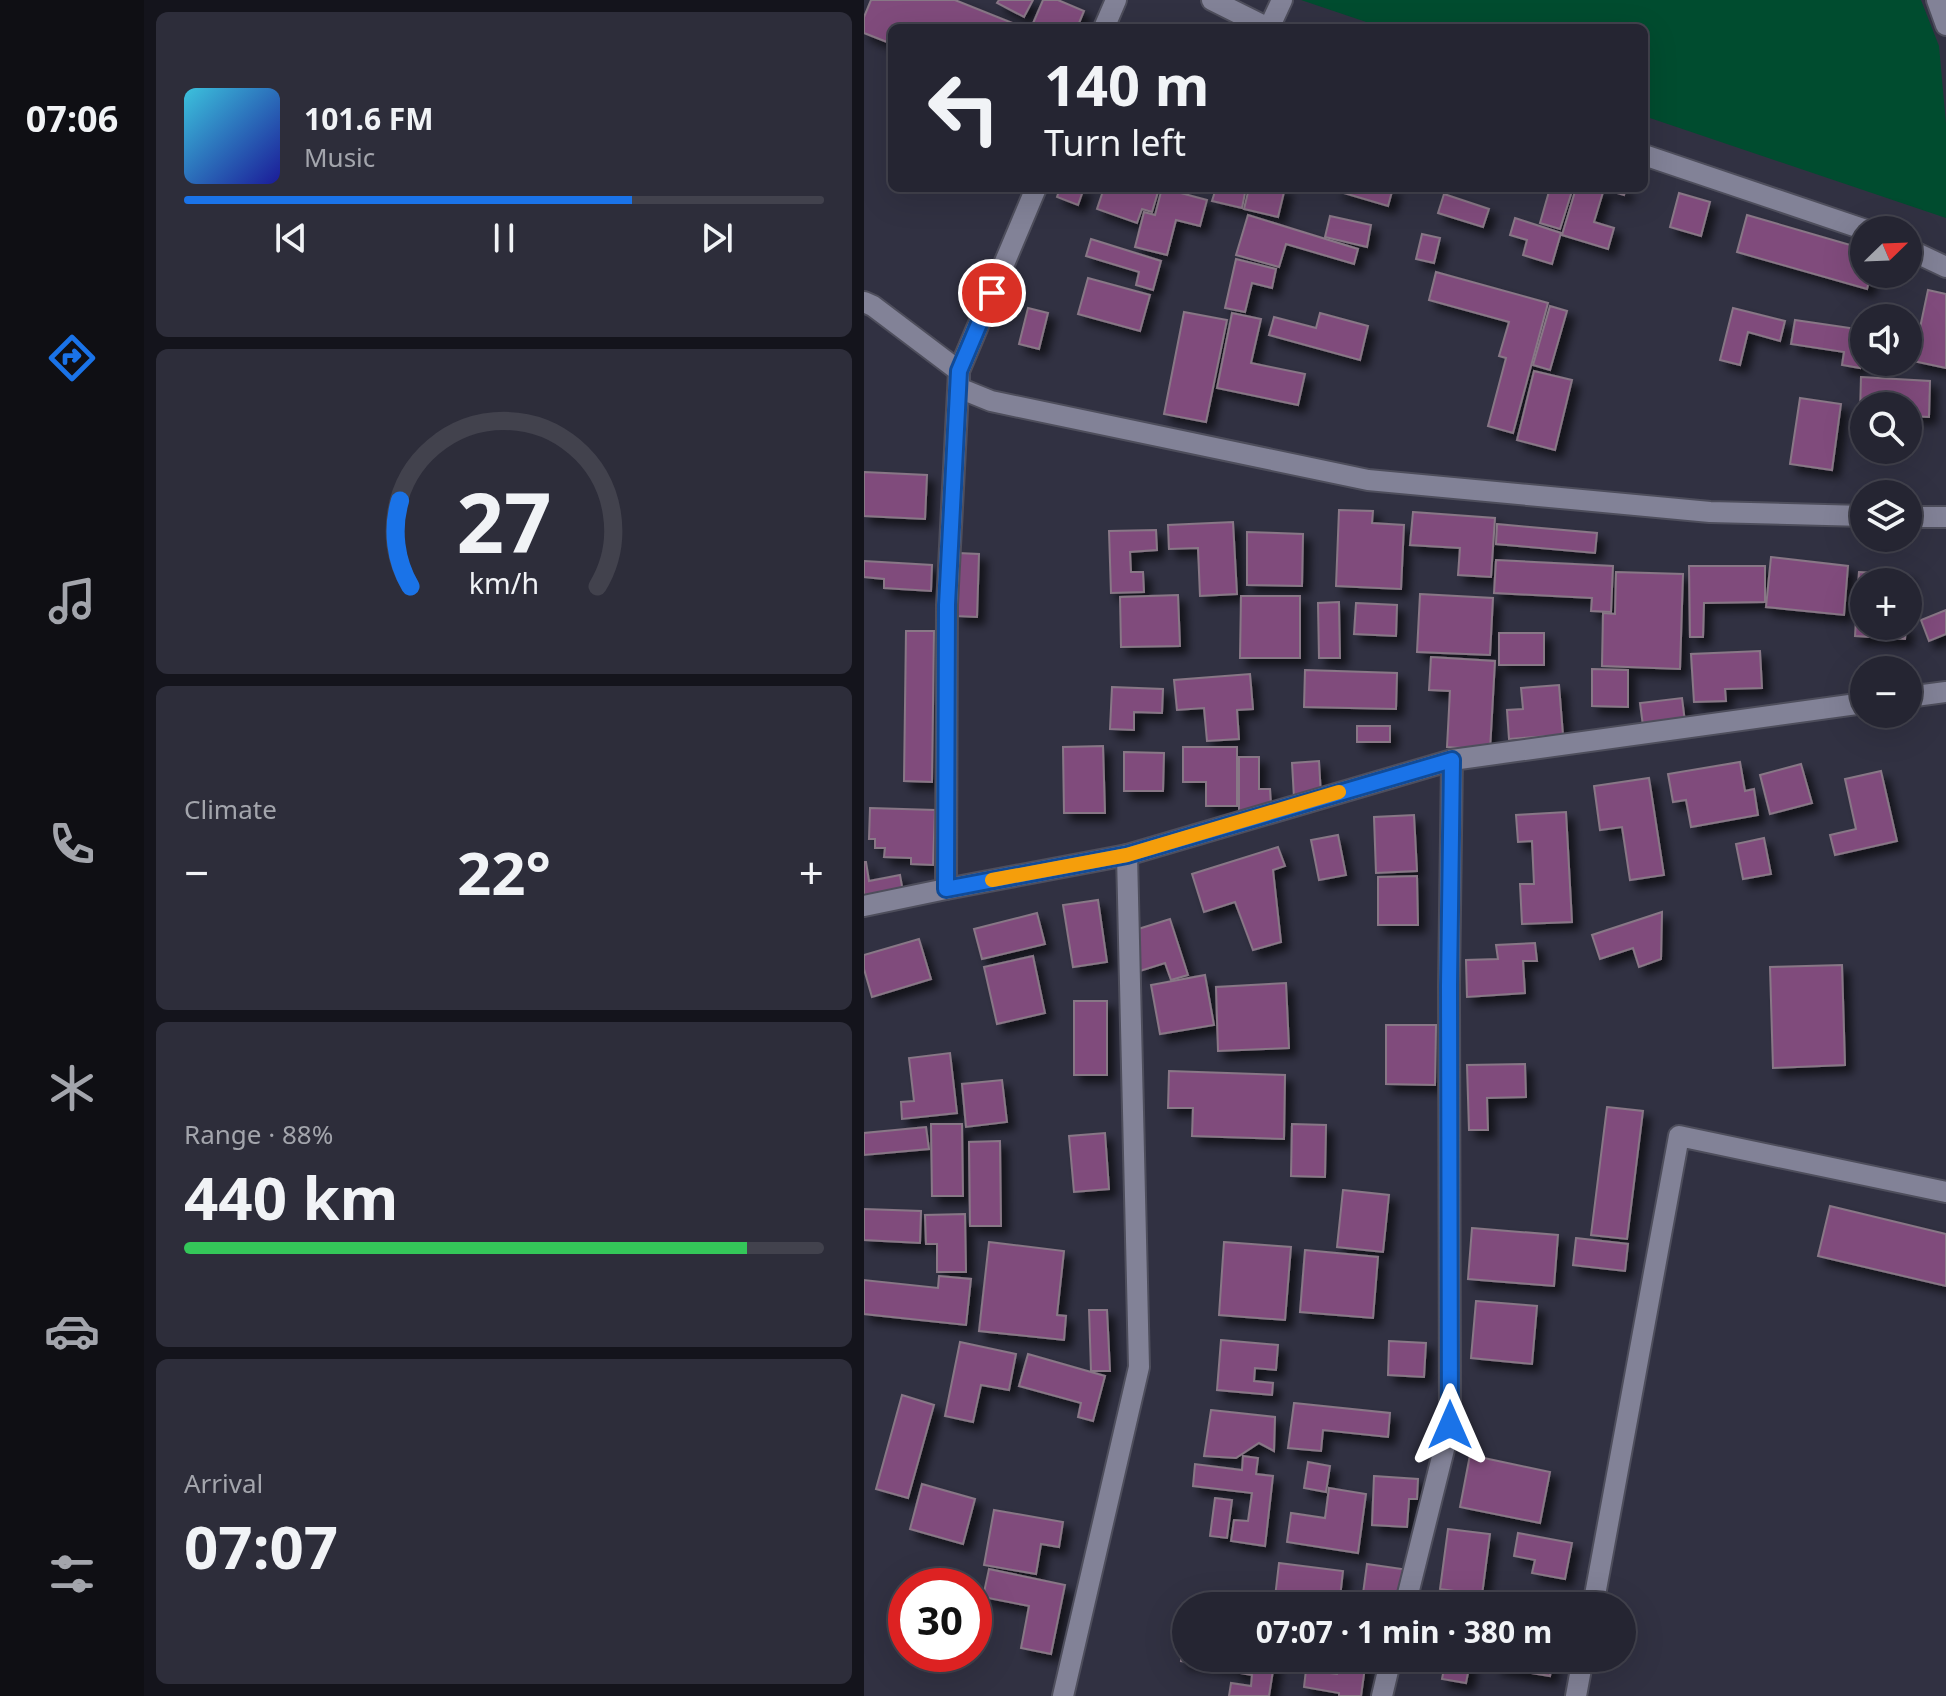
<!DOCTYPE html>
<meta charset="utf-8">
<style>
body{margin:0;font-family:"Noto Sans",sans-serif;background:#2d2d3a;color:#f1f3f6;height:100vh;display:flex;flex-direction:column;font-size:30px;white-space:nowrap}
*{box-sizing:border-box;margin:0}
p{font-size:26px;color:#a3a5ac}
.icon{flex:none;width:44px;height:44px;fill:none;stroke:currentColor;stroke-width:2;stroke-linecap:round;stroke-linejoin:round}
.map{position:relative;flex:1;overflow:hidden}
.drawer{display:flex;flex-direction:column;gap:12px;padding:12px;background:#14141c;width:720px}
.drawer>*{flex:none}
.guide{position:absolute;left:24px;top:24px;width:760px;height:168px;border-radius:12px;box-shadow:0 8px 32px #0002,0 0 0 2px #42424d;background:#252532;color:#f1f3f6;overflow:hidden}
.needle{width:52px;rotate:67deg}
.buttons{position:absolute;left:986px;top:216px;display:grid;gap:16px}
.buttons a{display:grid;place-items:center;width:72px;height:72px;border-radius:50%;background:#252532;box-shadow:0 8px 32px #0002,0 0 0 2px #42424d;font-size:40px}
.speed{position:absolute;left:24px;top:1568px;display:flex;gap:16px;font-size:40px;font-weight:700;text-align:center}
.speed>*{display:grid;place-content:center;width:104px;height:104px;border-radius:50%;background:#252532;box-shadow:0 8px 32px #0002,0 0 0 2px #42424d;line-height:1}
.speed .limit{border:12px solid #d22;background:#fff;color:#111}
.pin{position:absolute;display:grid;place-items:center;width:68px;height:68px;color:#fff;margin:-34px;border:4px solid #fff;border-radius:50%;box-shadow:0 2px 8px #0007}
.me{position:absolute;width:88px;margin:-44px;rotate:0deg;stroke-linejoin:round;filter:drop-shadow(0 0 6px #0008)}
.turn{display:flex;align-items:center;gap:28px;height:168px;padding:0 24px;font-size:36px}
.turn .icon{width:104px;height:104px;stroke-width:2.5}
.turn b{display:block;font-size:56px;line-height:68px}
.big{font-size:60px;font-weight:700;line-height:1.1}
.drawer .widget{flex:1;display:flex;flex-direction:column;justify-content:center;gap:12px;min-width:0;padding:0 28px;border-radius:12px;background:#2d2d3a}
.drawer .dial{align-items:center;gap:0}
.dial svg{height:208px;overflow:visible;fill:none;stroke:#42424d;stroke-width:7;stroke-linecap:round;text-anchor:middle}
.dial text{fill:#f1f3f6;stroke:none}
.song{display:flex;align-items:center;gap:24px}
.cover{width:96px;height:96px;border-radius:12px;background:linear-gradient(135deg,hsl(190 70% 55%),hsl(240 70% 35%))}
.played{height:8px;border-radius:4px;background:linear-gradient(90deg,#1a73e8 70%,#42424d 70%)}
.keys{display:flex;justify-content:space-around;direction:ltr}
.heat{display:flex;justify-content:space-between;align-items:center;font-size:44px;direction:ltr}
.charge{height:12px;border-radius:6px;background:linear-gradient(90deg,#34c759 88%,#42424d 0)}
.trip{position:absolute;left:308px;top:1592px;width:464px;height:80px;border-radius:40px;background:#252532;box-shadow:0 8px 32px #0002,0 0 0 2px #42424d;font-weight:700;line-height:80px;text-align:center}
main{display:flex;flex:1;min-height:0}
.dock{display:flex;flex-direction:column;width:144px;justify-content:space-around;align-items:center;background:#0f0f14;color:#a3a5ac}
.dock .icon{width:56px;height:56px}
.dock .active{color:#1a73e8}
.dock b{font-size:36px;color:#f1f3f6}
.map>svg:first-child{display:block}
</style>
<main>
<nav class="dock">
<b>07:06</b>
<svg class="icon active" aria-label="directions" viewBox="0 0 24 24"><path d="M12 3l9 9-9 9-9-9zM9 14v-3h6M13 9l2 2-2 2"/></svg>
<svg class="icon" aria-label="music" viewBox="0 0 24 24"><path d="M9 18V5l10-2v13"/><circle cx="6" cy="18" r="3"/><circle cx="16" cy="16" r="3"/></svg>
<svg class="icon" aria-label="phone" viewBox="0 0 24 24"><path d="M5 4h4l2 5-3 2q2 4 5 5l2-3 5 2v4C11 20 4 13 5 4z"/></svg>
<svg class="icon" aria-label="climate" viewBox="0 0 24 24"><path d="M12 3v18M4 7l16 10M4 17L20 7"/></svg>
<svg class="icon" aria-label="car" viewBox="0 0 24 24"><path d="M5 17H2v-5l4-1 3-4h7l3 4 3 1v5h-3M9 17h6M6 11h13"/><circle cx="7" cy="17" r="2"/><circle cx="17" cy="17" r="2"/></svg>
<svg class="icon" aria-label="filters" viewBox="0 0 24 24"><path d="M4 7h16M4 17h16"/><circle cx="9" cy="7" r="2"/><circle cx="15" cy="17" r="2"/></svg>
</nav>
<section class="drawer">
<div class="widget">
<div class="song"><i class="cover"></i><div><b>101.6 FM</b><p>Music</p></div></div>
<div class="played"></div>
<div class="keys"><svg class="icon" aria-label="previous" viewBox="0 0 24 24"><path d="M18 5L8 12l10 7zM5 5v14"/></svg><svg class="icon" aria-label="pause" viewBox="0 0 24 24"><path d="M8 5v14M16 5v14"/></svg><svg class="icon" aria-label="next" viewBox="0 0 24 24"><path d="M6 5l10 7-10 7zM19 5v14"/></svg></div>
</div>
<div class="widget dial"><svg viewBox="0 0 100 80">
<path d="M14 69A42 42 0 1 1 86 69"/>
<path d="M14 69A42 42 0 0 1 10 36" stroke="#1a73e8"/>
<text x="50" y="56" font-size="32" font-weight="700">27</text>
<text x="50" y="72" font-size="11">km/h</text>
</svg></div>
<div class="widget"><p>Climate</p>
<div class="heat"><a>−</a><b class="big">22°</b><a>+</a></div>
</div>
<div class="widget"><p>Range · 88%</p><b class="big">440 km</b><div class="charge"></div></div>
<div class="widget"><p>Arrival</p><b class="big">07:07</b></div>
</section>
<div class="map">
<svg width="1082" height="1696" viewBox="0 0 1082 1696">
<defs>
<filter id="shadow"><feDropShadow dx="7" dy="7" stdDeviation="4" flood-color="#0009"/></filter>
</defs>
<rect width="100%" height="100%" fill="#313142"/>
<!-- green -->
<path fill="#004c2f" d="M 437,0 L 1057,0 L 1075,46 L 1082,124 L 1082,218 L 780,116 L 780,28 L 520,28 Z"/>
<!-- building -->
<g fill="#804c7c" stroke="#887786" stroke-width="2" filter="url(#shadow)">
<path d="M 7,0 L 91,0 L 151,24 L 149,28 L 28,28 L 28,44 L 0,33 L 0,17 Z"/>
<path d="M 135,0 L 169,0 L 160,17 L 133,3 Z"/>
<path d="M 179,0 L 194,0 L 220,11 L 213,28 L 167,28 Z"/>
<path d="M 196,188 L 220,188 L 214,205 L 193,197 Z"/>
<path d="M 240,188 L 283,188 L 294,192 L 288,212 L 278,209 L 273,223 L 233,209 Z"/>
<path d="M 298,188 L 343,200 L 336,226 L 312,220 L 303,255 L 271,247 L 280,212 L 291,215 Z"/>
<path d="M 352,188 L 382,188 L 378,208 L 348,201 Z"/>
<path d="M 385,188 L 421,188 L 414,217 L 380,209 Z"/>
<path d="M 473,188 L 529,188 L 524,206 L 473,191 Z"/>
<path d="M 686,188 L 709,188 L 696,229 L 676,223 Z"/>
<path d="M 712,188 L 762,188 L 760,195 L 740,189 L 730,222 L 750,228 L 744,249 L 698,235 Z"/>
<path d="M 815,193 L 846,202 L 837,236 L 806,227 Z"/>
<path d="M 580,194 L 625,209 L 619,227 L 574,213 Z"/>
<path d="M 384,215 L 494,249 L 490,264 L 422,244 L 415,267 L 372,255 Z"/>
<path d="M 883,215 L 1000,249 L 1000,274 L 1007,274 L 1003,289 L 873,252 Z"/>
<path d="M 466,216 L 507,225 L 503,247 L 461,237 Z"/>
<path d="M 651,218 L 697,233 L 688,264 L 659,255 L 663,240 L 646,235 Z"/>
<path d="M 558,234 L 576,238 L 570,263 L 552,259 Z"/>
<path d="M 227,239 L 297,261 L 289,290 L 272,285 L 275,272 L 222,256 Z"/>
<path d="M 372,259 L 412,269 L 408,288 L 388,283 L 381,312 L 361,308 Z"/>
<path d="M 572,272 L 684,303 L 649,433 L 624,426 L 642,358 L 635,356 L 645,322 L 565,300 Z"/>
<path d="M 224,278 L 286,295 L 276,331 L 214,314 Z"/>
<path d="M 1064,290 L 1082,294 L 1082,368 L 1049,361 Z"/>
<path d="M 686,306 L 703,311 L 686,370 L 669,365 Z"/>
<path d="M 164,308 L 184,313 L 175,349 L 155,344 Z"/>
<path d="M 869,308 L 921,321 L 916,341 L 884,332 L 876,365 L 856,360 Z"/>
<path d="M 320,312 L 363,320 L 342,422 L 300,414 Z"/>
<path d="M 368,313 L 397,319 L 387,363 L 441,374 L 434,405 L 353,388 Z"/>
<path d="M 456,313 L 504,326 L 496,360 L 405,335 L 410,317 L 452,328 Z"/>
<path d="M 931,320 L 1000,330 L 996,368 L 978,365 L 980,352 L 927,344 Z"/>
<path d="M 670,371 L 708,380 L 691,450 L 653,440 Z"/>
<path d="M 997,377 L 1066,381 L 1065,417 L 1044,416 L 1044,406 L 1000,406 L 1000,414 L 996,413 Z"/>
<path d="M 936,398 L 977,404 L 968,470 L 926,464 Z"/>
<path d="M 0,472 L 63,475 L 61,519 L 0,516 Z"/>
<path d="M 475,510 L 509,511 L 508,523 L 540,525 L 537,589 L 472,586 Z"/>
<path d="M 549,512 L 631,518 L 627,577 L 594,575 L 596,548 L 546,545 Z"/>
<path d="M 369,522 L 373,594 L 336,596 L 334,548 L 305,549 L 304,525 Z"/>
<path d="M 633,524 L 733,533 L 731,553 L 632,544 Z"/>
<path d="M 292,530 L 293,550 L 266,552 L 267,572 L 279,572 L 280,592 L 247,593 L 245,531 Z"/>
<path d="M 383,532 L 439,534 L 438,586 L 383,585 Z"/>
<path d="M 94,553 L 115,554 L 113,617 L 92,616 Z"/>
<path d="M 907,557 L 984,566 L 980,615 L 902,607 Z"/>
<path d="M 632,560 L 749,566 L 747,612 L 727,611 L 728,598 L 630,593 Z"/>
<path d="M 0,561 L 68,565 L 67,591 L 20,588 L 20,579 L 0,577 Z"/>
<path d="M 825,566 L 901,566 L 901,602 L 840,603 L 839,637 L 826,637 Z"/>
<path d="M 752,572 L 819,574 L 816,669 L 738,666 L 739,613 L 751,614 Z"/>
<path d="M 995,572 L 1044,575 L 1044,582 L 1000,582 L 1000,626 L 1042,626 L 1041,639 L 991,636 Z"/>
<path d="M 556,594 L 629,598 L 626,655 L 553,652 Z"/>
<path d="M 314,595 L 316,646 L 257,647 L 256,597 Z"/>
<path d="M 377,596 L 436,596 L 436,658 L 376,658 Z"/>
<path d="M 475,602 L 476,658 L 455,658 L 454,603 Z"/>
<path d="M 492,603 L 533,605 L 532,636 L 490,634 Z"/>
<path d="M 1082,610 L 1082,634 L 1065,641 L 1057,620 Z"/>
<path d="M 42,631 L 70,631 L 68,782 L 40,781 Z"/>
<rect x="635" y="633" width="45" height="32"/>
<path d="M 896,651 L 898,688 L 861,689 L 862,701 L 830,702 L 827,654 Z"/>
<path d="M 567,657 L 631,661 L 626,750 L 583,747 L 586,691 L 565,690 Z"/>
<path d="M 728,669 L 764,670 L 764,707 L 728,706 Z"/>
<path d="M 441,670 L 533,673 L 532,709 L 440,707 Z"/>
<path d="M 386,674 L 389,709 L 373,710 L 375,739 L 343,741 L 340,708 L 313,710 L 310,680 Z"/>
<path d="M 695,685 L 699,735 L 645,739 L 643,710 L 659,709 L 657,688 Z"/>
<path d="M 248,687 L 299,689 L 298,713 L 270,712 L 270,730 L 246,729 Z"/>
<path d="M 818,698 L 821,722 L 779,726 L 776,703 Z"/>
<rect x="493" y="726" width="33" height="16"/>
<path d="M 239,746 L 241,813 L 200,813 L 199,747 Z"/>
<path d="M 319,747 L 373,747 L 373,806 L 342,806 L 342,782 L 319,782 Z"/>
<path d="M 260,752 L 300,753 L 299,791 L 260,791 Z"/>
<path d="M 375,757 L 395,757 L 395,789 L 406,789 L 407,805 L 375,813 Z"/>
<path d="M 455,761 L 457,796 L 430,798 L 428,763 Z"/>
<path d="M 876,762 L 881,791 L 890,789 L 894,815 L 827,827 L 822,800 L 809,802 L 804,774 Z"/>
<path d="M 937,764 L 948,803 L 906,814 L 896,775 Z"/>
<path d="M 1017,771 L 1033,841 L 971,855 L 966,835 L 992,829 L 981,779 Z"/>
<path d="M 785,778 L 800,875 L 766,880 L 758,827 L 736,830 L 730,786 Z"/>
<path d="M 6,808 L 71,810 L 69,865 L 47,864 L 47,858 L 20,857 L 21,848 L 11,848 L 11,839 L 5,839 Z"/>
<path d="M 702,812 L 708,922 L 658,924 L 656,884 L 670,884 L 668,841 L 654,842 L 652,815 Z"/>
<path d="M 550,815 L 553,871 L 512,873 L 510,817 Z"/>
<path d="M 474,835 L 482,875 L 455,880 L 447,840 Z"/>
<path d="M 900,838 L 907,874 L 879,879 L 872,844 Z"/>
<path d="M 414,847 L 421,866 L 409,870 L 417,942 L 389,950 L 371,902 L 340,912 L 328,874 Z"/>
<path d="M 0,862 L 2,862 L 5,881 L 36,875 L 39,892 L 0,899 Z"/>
<path d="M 553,876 L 554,925 L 514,925 L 514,877 Z"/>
<path d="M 234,900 L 243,962 L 209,967 L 199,905 Z"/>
<path d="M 798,912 L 797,959 L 775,967 L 769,948 L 736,959 L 728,935 Z"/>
<path d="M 173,913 L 181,944 L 118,959 L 110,929 Z"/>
<path d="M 306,919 L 324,975 L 307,980 L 301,963 L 276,971 L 271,930 Z"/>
<path d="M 55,939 L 67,979 L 8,997 L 0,969 L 0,955 Z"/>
<path d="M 671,943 L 673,961 L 659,961 L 661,993 L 603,997 L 602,960 L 634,959 L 632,945 Z"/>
<path d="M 169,956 L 181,1013 L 133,1024 L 120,967 Z"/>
<path d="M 978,965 L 981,1065 L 909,1068 L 906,967 Z"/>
<path d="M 341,975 L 350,1025 L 296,1034 L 287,985 Z"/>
<path d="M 422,983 L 425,1048 L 354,1051 L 352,987 Z"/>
<rect x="210" y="1001" width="33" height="74"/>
<path d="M 522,1025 L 572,1025 L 571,1085 L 522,1084 Z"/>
<path d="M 86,1053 L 93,1113 L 38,1119 L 37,1102 L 50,1101 L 45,1058 Z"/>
<path d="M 661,1064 L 662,1097 L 623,1098 L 624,1130 L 605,1130 L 603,1065 Z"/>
<path d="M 305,1071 L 421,1075 L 420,1139 L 328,1136 L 329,1108 L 304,1108 Z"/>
<path d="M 138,1080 L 143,1122 L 102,1127 L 98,1084 Z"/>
<path d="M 743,1107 L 779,1111 L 763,1239 L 727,1235 Z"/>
<path d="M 67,1124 L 98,1124 L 99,1196 L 68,1196 Z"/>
<path d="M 428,1124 L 462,1125 L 461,1177 L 427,1176 Z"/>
<path d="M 62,1127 L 65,1149 L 0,1155 L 0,1133 Z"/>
<path d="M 241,1133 L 245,1189 L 210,1192 L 205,1136 Z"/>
<path d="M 136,1141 L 137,1226 L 106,1226 L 105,1142 Z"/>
<path d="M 479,1190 L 525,1195 L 519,1252 L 473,1247 Z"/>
<path d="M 966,1206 L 1082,1234 L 1082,1286 L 954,1256 Z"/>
<path d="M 0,1209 L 57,1211 L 56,1243 L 0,1240 Z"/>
<path d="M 101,1214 L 102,1272 L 73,1272 L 73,1244 L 62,1244 L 61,1215 Z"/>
<path d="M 608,1228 L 694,1235 L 690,1286 L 604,1279 Z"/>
<path d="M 712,1238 L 764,1244 L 761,1271 L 709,1265 Z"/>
<path d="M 125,1242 L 200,1251 L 193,1315 L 202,1316 L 200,1340 L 115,1331 Z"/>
<path d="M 360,1242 L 427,1247 L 421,1320 L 355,1315 Z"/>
<path d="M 441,1250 L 514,1257 L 509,1318 L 436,1312 Z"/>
<path d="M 75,1276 L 107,1279 L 102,1325 L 0,1314 L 0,1280 L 74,1288 Z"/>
<path d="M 612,1301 L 673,1306 L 668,1364 L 607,1358 Z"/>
<path d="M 225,1310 L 243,1310 L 246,1371 L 227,1371 Z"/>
<path d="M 357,1340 L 414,1345 L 412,1370 L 391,1368 L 390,1381 L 409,1383 L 408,1395 L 353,1390 Z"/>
<path d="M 525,1341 L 562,1343 L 560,1377 L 524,1375 Z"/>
<path d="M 96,1342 L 152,1354 L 145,1390 L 117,1385 L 109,1422 L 81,1416 Z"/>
<path d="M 164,1354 L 241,1376 L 229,1421 L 214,1417 L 217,1403 L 155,1386 Z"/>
<path d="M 38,1395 L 70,1405 L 44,1498 L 12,1489 Z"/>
<path d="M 430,1403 L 526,1413 L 524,1437 L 459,1430 L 457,1451 L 424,1448 Z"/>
<path d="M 347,1410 L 411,1417 L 410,1451 L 395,1443 L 372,1458 L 340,1456 Z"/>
<path d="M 606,1455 L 686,1472 L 676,1523 L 596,1507 Z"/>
<path d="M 379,1456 L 394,1458 L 392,1474 L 409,1476 L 401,1546 L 367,1541 L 370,1520 L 384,1521 L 388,1493 L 329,1486 L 331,1464 L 378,1470 Z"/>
<path d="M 444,1462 L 466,1466 L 462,1492 L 440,1488 Z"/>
<path d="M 510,1476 L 554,1479 L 553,1499 L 545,1499 L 543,1527 L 508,1525 Z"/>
<path d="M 58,1484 L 111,1499 L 99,1544 L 46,1529 Z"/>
<path d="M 465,1488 L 502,1494 L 494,1553 L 423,1542 L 427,1513 L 461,1518 Z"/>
<path d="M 351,1498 L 368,1500 L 363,1538 L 346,1536 Z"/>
<path d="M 130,1510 L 199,1522 L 195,1547 L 177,1544 L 172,1574 L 120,1565 Z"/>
<path d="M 584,1529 L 626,1534 L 618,1595 L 576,1589 Z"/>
<path d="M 654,1533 L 708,1543 L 701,1579 L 668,1573 L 671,1560 L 650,1556 Z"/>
<path d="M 415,1563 L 479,1571 L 475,1606 L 410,1606 Z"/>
<path d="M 503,1564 L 545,1570 L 535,1606 L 498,1601 Z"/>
<path d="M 125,1569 L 201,1585 L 187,1654 L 157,1648 L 165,1606 L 119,1597 Z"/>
<path d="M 322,1613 L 322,1658 L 368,1658 L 367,1667 L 317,1661 Z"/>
<path d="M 372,1658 L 411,1658 L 405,1696 L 365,1696 L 367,1683 L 387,1686 L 388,1675 L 370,1672 Z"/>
<path d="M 475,1658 L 502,1660 L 497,1696 L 475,1696 L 475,1693 L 440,1687 L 442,1670 L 473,1674 Z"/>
<path d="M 582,1658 L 607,1658 L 602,1683 L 578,1679 Z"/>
<path d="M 632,1658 L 689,1658 L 686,1676 L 631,1667 Z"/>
</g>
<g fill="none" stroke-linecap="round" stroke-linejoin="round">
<!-- street casing -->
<g stroke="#4e4e5c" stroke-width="24">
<g id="street">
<path d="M 348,0 L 404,28"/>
<path d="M 1073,0 L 1082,25"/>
<path d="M 240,28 L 252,0"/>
<path d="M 405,28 L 418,0"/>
<path d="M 780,155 L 1002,230"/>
<path d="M 1044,249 L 1082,267"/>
<path d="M 0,302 L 9,306 L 95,371 L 95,388 L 127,401 L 504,480 L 846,512 L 1000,516"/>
<path d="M 1044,517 L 1082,517"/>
<path d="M 82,889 L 83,605 L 95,371 L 172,188"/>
<path d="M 541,1606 L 586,1425 L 585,986 L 588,760"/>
<path d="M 729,1606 L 815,1136 L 1082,1192"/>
<path d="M 199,1696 L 275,1367 L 263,855"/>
<path d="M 518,1696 L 527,1658"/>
<path d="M 712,1696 L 719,1658"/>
</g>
</g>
<!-- secondary casing -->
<g stroke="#4e4e5c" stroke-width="24">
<g id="secondary">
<path d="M 1044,697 L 1082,692"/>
<path d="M 0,906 L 82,889 L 263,855 L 588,760 L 1000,703"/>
</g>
</g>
<!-- street -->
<use href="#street" stroke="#828297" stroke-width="20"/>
<!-- secondary -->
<use href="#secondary" stroke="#828297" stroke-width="20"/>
</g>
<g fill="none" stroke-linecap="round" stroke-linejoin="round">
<!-- route casing -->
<g stroke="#114b97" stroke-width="20">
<path id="route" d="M 128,293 L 95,371 L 83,605 L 82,889 L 263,855 L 588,760 L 585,986 L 586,1425"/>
</g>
<!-- route -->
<use href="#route" stroke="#1a73e8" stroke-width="14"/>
<!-- slow -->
<path stroke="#f59e0b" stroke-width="14" d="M 128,880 L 263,855 L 475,792"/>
</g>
</svg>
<div class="buttons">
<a><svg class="needle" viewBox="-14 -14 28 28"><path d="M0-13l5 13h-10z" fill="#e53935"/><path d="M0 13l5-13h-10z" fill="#a3a5ac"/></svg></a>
<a><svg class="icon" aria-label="sound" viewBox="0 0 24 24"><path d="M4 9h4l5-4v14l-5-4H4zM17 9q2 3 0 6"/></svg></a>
<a><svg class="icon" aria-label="search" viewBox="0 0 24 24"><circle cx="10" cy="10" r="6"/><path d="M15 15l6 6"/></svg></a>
<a><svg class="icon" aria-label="layers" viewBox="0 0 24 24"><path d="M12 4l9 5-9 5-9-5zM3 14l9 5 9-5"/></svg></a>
<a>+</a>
<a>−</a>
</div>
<div class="speed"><div class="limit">30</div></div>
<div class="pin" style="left:128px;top:293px;background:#d93025"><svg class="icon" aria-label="arrive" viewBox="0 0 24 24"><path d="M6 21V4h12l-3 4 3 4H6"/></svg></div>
<svg class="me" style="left:586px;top:1425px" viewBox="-20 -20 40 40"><path d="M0-17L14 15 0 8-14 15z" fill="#1a73e8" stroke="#fff" stroke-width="4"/></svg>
<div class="trip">07:07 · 1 min · 380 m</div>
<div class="guide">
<div class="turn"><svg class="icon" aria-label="left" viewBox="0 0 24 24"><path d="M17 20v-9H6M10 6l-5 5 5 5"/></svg><div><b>140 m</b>Turn left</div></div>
</div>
</div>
</main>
